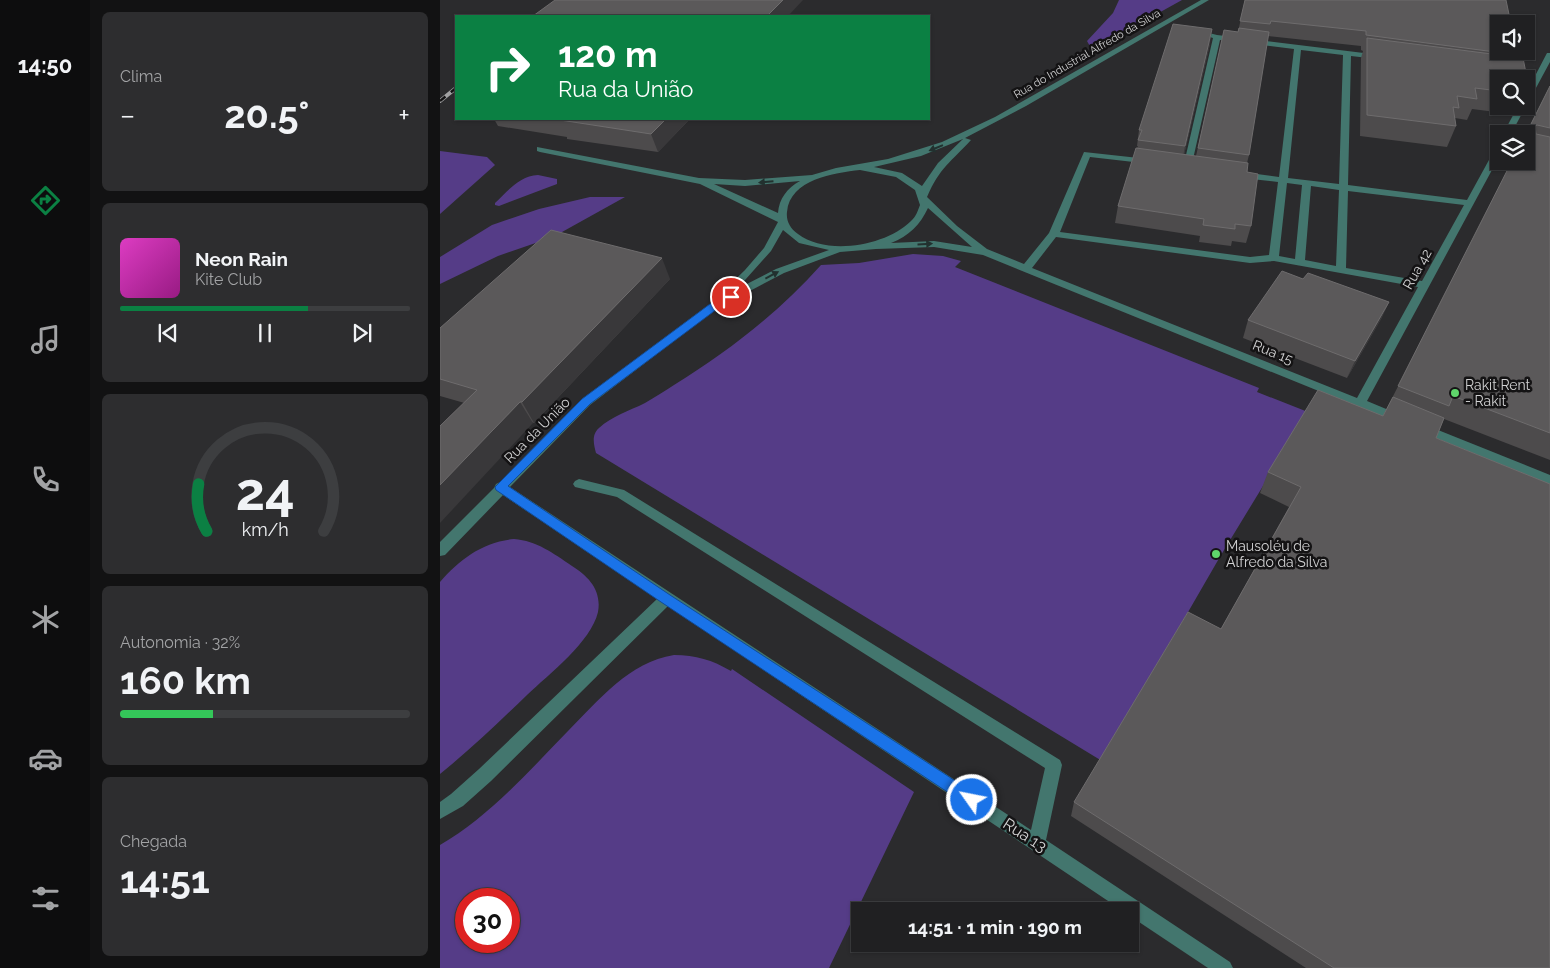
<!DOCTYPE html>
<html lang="pt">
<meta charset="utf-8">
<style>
body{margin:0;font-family:Raleway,sans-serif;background:#2d2d2f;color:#f1f3f6;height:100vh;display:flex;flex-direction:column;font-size:19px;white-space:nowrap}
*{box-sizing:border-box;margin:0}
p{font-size:16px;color:#a2a3a5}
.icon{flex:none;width:28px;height:28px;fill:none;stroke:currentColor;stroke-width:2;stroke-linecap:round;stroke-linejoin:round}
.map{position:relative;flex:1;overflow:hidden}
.sheet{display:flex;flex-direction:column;gap:12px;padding:12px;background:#121213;width:350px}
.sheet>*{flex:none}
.guide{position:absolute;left:15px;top:15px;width:475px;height:105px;border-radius:0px;box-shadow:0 1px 4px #0004,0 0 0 1px #3d3e40;background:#0b8043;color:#fff;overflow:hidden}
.tools{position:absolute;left:1050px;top:15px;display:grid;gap:10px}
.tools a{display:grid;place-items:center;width:45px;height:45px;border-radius:0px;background:#202022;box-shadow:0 1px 4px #0004,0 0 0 1px #3d3e40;font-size:25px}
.speed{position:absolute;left:15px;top:888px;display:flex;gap:10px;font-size:25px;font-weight:700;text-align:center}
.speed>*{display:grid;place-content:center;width:65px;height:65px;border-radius:50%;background:#202022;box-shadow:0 1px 4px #0004,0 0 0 1px #3d3e40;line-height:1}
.speed .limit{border:8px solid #d22;background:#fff;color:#111}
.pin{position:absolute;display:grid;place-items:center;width:42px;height:42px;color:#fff;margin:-21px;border:2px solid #fff;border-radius:50%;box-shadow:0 1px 5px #0007}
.me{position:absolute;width:55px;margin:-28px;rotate:303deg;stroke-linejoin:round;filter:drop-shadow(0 0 4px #0008)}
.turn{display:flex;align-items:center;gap:18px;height:105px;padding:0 20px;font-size:22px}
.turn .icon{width:65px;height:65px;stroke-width:2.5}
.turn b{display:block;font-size:35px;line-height:42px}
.big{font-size:38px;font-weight:700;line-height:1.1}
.sheet .card{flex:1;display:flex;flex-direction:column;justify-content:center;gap:8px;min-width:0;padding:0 18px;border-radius:8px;background:#2d2d2f}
.sheet .dial{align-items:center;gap:0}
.dial svg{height:130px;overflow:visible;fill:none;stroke:#3d3e40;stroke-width:7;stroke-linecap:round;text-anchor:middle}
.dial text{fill:#f1f3f6;stroke:none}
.song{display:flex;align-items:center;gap:15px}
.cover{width:60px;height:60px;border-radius:8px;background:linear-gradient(135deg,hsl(310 70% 55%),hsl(310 70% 35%))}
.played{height:5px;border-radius:2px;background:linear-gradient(90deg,#0b8043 65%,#3d3e40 65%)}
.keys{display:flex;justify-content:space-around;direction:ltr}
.heat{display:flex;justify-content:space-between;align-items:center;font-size:28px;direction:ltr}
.charge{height:8px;border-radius:4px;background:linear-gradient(90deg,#34c759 32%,#3d3e40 0)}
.trip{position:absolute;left:411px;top:902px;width:288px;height:50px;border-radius:0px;background:#202022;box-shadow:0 1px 4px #0004,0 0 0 1px #3d3e40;font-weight:700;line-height:50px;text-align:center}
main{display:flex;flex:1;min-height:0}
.tab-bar{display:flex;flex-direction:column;width:90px;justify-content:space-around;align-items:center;background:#0d0d0e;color:#a2a3a5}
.tab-bar .icon{width:35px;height:35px}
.tab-bar .on{color:#0b8043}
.tab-bar b{font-size:22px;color:#f1f3f6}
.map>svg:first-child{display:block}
</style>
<main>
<nav class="tab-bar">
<b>14:50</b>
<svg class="icon on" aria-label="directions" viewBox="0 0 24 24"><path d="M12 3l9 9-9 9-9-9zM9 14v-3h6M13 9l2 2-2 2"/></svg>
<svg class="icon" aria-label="music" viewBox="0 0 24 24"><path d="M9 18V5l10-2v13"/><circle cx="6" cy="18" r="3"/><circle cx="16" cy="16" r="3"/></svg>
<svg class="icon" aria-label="phone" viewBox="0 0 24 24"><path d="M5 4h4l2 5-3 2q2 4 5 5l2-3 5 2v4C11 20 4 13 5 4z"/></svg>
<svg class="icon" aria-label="climate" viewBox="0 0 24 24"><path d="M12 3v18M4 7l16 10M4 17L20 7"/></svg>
<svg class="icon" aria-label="car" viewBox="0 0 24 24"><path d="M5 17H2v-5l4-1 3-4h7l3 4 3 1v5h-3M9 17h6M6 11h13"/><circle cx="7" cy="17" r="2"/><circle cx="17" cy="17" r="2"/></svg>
<svg class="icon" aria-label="filters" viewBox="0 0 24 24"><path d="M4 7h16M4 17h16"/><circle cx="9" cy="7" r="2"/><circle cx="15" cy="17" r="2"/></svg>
</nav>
<section class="sheet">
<div class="card"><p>Clima</p>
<div class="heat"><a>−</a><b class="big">20.5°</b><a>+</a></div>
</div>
<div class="card">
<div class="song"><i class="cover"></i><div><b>Neon Rain</b><p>Kite Club</p></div></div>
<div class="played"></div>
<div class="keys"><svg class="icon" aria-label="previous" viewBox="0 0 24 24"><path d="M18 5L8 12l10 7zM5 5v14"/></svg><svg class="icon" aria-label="pause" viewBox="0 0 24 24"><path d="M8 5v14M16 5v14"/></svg><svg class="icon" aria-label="next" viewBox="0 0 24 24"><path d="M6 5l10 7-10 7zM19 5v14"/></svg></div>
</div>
<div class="card dial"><svg viewBox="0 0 100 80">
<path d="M14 69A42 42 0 1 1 86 69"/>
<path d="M14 69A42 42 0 0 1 9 40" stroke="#0b8043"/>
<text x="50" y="56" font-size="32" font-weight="700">24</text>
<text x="50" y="72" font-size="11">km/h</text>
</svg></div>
<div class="card"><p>Autonomia · 32%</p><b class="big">160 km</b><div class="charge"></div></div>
<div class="card"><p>Chegada</p><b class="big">14:51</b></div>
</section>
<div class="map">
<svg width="1110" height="968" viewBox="0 0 1110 968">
<rect width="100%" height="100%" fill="#2b2b2d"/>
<!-- green -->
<g fill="#553c87" fill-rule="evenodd">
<path d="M 679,0 L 742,0 L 652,50 L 647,41 L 673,13 Z"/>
<path d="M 0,151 L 47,157 L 55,165 L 0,214 Z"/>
<path d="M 98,175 L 117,179 L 117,184 L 59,206 L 55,205 L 55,203 C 68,191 79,176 98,175 Z"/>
<path d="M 150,197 L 185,197 L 113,237 L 58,256 L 0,284 L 0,257 L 52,225 L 99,209 Z"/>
<path d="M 473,254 L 503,256 L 521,261 L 515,267 L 819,388 L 817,392 L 868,412 L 781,555 L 662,761 L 156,453 C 154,445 151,435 159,428 C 172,416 189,411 205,403 C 215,397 225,391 234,385 C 289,351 338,313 381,265 L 419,263 Z"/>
<path d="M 74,539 C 97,541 113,553 132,566 C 148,576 162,590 158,612 C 151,642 109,674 87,695 C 59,722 31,749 0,774 L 0,582 C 20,559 43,542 74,539 Z"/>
<path d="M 234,655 C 256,655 272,660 291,671 L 292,669 L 474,792 L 389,968 L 0,968 L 0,845 C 49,817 89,771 128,731 C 159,700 189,662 234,655 ZM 26,899 L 69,899 L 69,941 L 26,941 Z"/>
</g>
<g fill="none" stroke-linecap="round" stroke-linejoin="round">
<!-- minor -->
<g fill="#43766e" fill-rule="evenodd">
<path d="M 761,0 L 769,0 L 586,106 L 525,138 L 531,140 C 511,162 500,167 487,197 L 517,226 L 547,249 L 584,264 L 609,233 L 644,152 L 708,159 L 711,160 L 711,164 L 650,157 L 620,232 L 810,257 L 829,255 L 838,182 L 802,178 L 798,175 L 802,172 L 839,177 L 854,49 L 780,40 L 751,168 L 747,171 L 743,168 L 773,38 L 753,32 L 757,30 L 777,35 L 940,55 L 940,59 L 937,59 L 911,56 L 908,185 L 1027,200 L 1055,149 L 1059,146 L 1059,157 L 927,401 L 963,416 L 965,419 L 963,422 L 955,422 L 543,255 L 494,247 L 436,249 L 400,252 L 344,273 L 291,301 L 285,302 L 150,405 L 70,487 L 591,830 L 605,768 L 177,497 L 135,487 L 133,484 L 135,481 L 139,479 L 184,490 L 620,760 L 622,765 L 606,840 L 790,962 L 793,968 L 768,968 L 690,916 L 690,911 L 683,911 L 228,606 L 51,781 L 23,806 L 0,819 L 0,802 L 11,794 L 39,769 L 217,599 L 63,495 L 5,555 L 0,556 L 0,542 L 54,488 L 56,484 L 60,482 L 142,399 L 270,304 L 305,270 L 324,248 L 338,222 L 260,184 L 100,152 L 97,151 L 97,147 L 259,178 L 305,180 L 372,175 L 396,168 L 448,159 L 502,142 L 555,117 ZM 861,50 L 903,55 L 899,184 L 848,178 ZM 523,139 L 498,163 L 482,186 L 462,173 L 434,167 L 481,156 ZM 420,170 L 456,177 L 475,190 L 480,205 C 478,210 476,217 471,221 C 446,246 387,256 358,234 C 350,228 346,221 347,212 C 350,179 394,173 420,170 ZM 360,181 C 347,188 339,199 338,213 L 274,184 L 305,186 ZM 847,183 L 862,185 L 855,259 L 839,256 ZM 871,186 L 899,190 L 896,266 L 865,260 ZM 908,191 L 1024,205 L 982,281 L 906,268 ZM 488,208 L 532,247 L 494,241 L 451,243 C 469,236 480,225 488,208 ZM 343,230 L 359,243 L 389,250 L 336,269 L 297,289 L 331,251 ZM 616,237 L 810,263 L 834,261 L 978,287 L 917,398 L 592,268 Z"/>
<path d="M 1107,53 L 1110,53 L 1110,62 L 1090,99 L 1086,101 L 1086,91 L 1092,80 L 1067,74 L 1071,72 L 1095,76 Z"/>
<path d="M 1078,106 L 1086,106 L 1071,134 L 1063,134 Z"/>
<path d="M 983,424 L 1110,475 L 1110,485 L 979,431 L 977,428 L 979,425 Z"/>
</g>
<!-- rail casing -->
<g stroke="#a2a2a3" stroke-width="4">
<path id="rail" d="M 0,101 L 16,88"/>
</g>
<!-- rail -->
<use href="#rail" stroke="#141314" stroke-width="2.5" stroke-dasharray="7" stroke-linecap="butt"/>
</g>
<!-- wall -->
<g fill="#4d4b4c">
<path d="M 805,0 L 1078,55 L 1077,57 L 1059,79 L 1059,106 L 1077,106 L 1072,114 L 1032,109 L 1027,120 L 1015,118 L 1016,126 L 1007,147 L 920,136 L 921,58 L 923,51 L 921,50 L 921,46 L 828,36 L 809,155 L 807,163 L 807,172 L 811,226 L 806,243 L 792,241 L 791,246 L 759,242 L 760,236 L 675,223 L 678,206 L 697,148 L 698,146 L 697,146 L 699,130 L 770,44 L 744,155 L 756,156 L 784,30 L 798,32 Z"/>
<path d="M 1110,86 L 1110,460 L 1004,419 L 996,438 L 1110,968 L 866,968 L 631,816 L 634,802 L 781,629 L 849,507 L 820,493 L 828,472 L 943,416 Z"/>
<path d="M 54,119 L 250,119 L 218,152 L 127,139 L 127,137 L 58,126 Z"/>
<path d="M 230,279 L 94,423 L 0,396 L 0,328 Z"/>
<path d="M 863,279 L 949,302 L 941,319 L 907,378 L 803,338 L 808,320 Z"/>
</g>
<!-- shaded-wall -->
<g fill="#39383a">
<path d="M 343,0 L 363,0 L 348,16 L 327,16 Z"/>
<path d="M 772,29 L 770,44 L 742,163 L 745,146 Z"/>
<path d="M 226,119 L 250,119 L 218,152 L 211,134 Z"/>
<path d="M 222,258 L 230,279 L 94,423 L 82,402 Z"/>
<path d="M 949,302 L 941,319 L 907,378 L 915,361 Z"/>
<path d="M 80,402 L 93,423 L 0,523 L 0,485 Z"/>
</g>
<!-- building -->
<g fill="#5b595a" stroke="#6e6c6d">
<path d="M 115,0 L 343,0 L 327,16 L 93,16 Z"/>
<path d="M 805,0 L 1066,0 L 1071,24 L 1059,24 L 1059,51 L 1078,51 L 1078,55 L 926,35 L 926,31 L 831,21 L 830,24 L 800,21 Z"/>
<path d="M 733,24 L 772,29 L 745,146 L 698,140 L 702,130 L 699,130 Z"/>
<path d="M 799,28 L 829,32 L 809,155 L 758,148 L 784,30 L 798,32 Z"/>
<path d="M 927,38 L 1083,58 L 1088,83 L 1086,87 L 1086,79 L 1059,79 L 1059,91 L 1035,88 L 1037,99 L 1017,96 L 1019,108 L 1013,107 L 1016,126 L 927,115 Z"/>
<path d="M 1110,86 L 1110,128 L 1097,125 L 1095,126 L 1096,134 L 1110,137 L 1110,433 L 1013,396 L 1009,406 L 958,386 L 1072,161 L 1086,161 L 1086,134 Z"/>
<path d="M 121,119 L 226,119 L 211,134 L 120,120 Z"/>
<path d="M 696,148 L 808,163 L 807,172 L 818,174 L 811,226 L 795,224 L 795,229 L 763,225 L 764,219 L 678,206 Z"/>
<path d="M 111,230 L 222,258 L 82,402 L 80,402 L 0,485 L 0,426 L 37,390 L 0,379 L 0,328 Z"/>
<path d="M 842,271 L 863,279 L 868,273 L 949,302 L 915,361 L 808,320 Z"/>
<path d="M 878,390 L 943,416 L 953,397 L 1004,418 L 996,438 L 1110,484 L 1110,968 L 894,968 L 634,802 L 748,612 L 781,629 L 861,487 L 828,472 Z"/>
</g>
<!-- one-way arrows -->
<defs><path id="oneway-solid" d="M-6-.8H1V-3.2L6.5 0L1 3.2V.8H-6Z" transform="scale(1.25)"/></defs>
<g fill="#22312f">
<use href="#oneway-solid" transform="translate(496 148) rotate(158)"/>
<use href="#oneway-solid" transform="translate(326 182) rotate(175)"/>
<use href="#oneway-solid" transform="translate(485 244) rotate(-3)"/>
<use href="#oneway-solid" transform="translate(332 275) rotate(-28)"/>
</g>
<!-- route -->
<path fill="#1a73e8" stroke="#114b97" d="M 291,294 L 294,295 L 294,299 L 277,309 L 150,404 L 68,486 L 230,595 L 537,795 L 540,800 L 537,805 L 532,807 L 527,805 L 221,602 L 56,490 L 55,487 L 142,399 L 270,304 Z"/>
<!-- markers -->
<g fill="#5fd56b" stroke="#141314" stroke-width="2">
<circle cx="1015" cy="393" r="5"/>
<circle cx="776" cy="554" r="5"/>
</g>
<g text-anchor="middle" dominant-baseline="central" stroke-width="5" stroke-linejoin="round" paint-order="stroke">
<!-- far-street labels -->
<g font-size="11" fill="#d1d1d2" stroke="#141314">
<text transform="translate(647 54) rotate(-30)">Rua do Industrial Alfredo da Silva</text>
</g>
<!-- street labels -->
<g font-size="14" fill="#d1d1d2" stroke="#141314">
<text transform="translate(977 269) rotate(-61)">Rua 42</text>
<text transform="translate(833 352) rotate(22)">Rua 15</text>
<text transform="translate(97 430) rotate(-45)">Rua da União</text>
</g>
<!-- poi labels -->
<g font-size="14" fill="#d1d1d2" stroke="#141314" text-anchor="start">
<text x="1025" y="385">Rakit Rent<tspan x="1025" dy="16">- Rakit</tspan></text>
<text x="786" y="546">Mausoléu de<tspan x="786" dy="16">Alfredo da Silva</tspan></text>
</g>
<!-- near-street labels -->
<g font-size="16" fill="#d1d1d2" stroke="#141314">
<text transform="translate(585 835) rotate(33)">Rua 13</text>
</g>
</g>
</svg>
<div class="tools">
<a><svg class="icon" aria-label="sound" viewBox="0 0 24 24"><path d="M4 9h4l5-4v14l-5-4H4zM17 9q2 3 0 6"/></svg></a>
<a><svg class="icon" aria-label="search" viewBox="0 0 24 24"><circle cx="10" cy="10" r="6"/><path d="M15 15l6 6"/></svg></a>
<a><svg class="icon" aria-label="layers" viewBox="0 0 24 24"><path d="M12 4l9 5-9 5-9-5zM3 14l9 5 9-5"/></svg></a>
</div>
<div class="speed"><div class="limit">30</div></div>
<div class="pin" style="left:291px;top:297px;background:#d93025"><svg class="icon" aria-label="arrive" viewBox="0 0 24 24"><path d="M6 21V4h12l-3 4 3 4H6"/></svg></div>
<svg class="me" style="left:532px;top:800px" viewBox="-20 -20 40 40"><circle r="17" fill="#1a73e8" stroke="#fff" stroke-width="3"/><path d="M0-11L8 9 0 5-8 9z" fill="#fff"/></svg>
<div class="trip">14:51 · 1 min · 190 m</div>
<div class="guide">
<div class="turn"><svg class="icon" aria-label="right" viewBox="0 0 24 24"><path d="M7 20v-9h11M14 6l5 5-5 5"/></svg><div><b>120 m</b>Rua da União</div></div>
</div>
</div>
</main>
